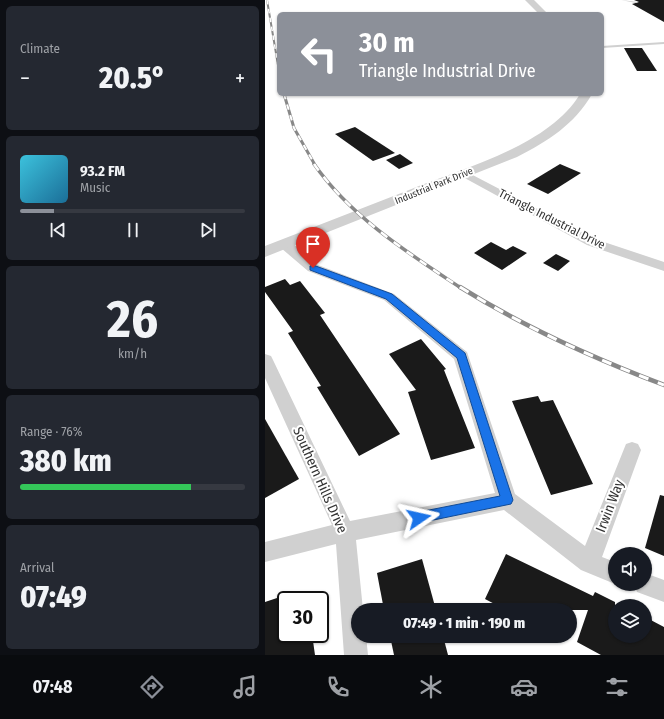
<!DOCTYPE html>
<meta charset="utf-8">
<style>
body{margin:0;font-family:"Fira Sans Condensed",sans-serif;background:#242831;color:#f1f3f6;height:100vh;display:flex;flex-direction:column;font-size:15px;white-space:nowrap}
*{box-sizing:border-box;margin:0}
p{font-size:13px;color:#9ea1a6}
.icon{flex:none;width:22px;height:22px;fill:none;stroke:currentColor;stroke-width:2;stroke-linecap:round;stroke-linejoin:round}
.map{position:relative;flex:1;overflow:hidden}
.side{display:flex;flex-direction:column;gap:6px;padding:6px;background:#0d0f14;width:265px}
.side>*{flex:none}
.banner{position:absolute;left:12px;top:12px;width:327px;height:84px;border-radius:6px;box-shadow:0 1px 3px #0004;background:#8c9099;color:#fff;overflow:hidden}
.fabs{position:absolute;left:343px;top:547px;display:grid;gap:8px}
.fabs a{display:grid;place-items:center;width:44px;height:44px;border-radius:50%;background:#171b24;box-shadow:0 1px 3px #0004;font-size:20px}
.speed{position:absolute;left:12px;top:591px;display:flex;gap:8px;font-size:20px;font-weight:700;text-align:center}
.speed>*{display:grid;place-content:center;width:52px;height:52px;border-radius:50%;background:#171b24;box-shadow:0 1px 3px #0004;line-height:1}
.speed .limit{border:2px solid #111;border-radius:6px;background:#fff;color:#111}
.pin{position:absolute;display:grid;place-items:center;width:34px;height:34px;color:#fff;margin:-41px -17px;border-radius:50% 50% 50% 0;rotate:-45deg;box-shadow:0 0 4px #0007}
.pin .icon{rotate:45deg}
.me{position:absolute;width:44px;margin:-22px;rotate:79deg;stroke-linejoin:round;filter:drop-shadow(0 0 3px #0008)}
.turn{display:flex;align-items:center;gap:14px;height:84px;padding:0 16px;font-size:18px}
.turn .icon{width:52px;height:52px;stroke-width:2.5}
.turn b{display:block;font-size:28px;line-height:34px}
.big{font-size:30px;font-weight:800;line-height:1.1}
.side .tile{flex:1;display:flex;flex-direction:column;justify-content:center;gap:6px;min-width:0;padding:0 14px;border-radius:6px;background:#242831}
.side .dial{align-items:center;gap:0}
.dial b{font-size:52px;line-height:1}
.song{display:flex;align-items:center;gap:12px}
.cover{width:48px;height:48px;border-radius:6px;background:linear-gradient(135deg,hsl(190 70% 55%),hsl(200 70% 35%))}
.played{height:4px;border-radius:2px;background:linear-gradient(90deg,#8c9099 15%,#363941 15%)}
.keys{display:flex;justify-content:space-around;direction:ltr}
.heat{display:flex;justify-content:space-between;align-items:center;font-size:22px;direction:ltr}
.charge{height:6px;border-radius:3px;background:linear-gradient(90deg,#34c759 76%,#363941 0)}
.trip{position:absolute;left:86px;top:603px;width:226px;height:40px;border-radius:20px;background:#171b24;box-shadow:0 1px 3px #0004;font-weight:800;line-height:40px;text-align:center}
.tabs{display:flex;height:64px;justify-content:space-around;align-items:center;background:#090b0e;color:#9ea1a6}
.tabs .icon{width:28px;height:28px}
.tabs .selected{color:#8c9099}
.tabs b{font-size:18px;color:#f1f3f6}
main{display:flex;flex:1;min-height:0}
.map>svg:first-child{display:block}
</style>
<main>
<section class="side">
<div class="tile"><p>Climate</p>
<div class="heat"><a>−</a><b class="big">20.5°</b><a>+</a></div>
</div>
<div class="tile">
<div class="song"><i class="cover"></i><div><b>93.2 FM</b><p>Music</p></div></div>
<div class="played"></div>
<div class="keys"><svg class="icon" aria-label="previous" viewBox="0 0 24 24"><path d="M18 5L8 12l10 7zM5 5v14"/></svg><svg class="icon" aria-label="pause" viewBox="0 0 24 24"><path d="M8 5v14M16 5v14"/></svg><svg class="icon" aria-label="next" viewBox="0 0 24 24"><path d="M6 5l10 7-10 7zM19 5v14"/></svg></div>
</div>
<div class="tile dial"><b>26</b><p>km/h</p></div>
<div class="tile"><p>Range · 76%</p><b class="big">380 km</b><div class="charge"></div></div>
<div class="tile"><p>Arrival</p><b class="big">07:49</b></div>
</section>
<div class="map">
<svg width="399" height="655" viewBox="0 0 399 655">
<rect width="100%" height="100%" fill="#fff"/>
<!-- building -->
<g fill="#1a1a1a">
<path d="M 369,0 L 399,0 L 399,22 L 367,4 L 374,2 Z"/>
<path d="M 359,48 L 377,48 L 392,71 L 372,71 Z"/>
<path d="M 90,127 L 130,153 L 108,161 L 70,134 Z"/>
<path d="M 135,154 L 148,163 L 134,169 L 121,160 Z"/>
<path d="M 295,164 L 316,173 L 283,194 L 262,184 Z"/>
<path d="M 226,242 L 241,250 L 248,246 L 262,253 L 237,270 L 209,253 Z"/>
<path d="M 291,254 L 305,261 L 293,271 L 278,263 Z"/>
<path d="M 20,279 L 25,285 L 35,281 L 60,313 L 55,315 L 135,434 L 94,456 L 52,387 L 56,386 L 23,333 L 28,331 L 0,292 L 0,287 Z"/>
<path d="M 156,339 L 181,369 L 179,370 L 210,448 L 166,460 L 143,392 L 151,390 L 124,354 Z"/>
<path d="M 273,396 L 276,402 L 288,400 L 328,484 L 286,495 L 247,401 Z"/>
<path d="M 0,419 L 34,479 L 0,498 Z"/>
<path d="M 395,495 L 399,496 L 399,556 L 380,548 Z"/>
<path d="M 241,554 L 328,596 L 330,592 L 350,602 L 350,636 L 380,636 L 380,617 L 399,627 L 399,655 L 336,655 L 312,642 L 323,610 L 241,610 L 220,599 Z"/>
<path d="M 157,559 L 171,610 L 119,610 L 112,573 Z"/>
<path d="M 21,595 L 21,634 L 47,634 L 50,655 L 0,655 L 0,602 Z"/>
<path d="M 125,636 L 178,636 L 183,655 L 129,655 Z"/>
</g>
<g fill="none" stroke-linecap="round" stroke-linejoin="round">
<!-- service -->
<g fill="#d0d0d0" fill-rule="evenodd">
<path d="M 356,0 L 373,2 L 371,3 Z"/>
<path d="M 399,42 L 399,44 L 337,48 L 337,46 Z"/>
</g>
<!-- minor -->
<g fill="#d0d0d0" fill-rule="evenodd">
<path d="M 200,171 L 330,239 L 399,262 L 399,271 L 322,245 L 196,176 L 195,174 L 196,172 Z"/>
<path d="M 21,241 L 26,242 L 53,265 L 129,294 L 202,352 L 250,494 L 320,546 L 361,444 L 367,442 L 373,444 L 376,450 L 337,557 L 350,562 L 350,584 L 316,570 L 239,510 L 91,540 L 98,610 L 93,610 L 93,636 L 101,636 L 103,655 L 79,655 L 71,544 L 0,562 L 0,542 L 67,525 L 0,378 L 0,354 L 6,356 L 8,360 L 85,521 L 230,493 L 189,359 L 119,300 L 43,271 L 16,248 L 15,245 Z"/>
<path d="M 380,573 L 399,580 L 399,602 L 372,592 L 369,584 L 380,584 Z"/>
</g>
<!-- tertiary -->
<g fill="#d0d0d0" fill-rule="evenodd">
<path d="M 260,0 L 269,0 L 283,14 L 274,14 Z"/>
<path d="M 315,94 L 327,94 C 309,125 283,141 252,157 L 0,257 L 0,246 C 48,227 96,209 144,190 C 198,168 284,146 315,94 Z"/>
</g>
<!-- rail-far3 casing -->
<g stroke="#888" stroke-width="2">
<path id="rail-far3" d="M 2,0 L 14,71"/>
</g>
<!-- rail-far2 casing -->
<g stroke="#888" stroke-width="3">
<path id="rail-far2" d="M 19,94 L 29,128 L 50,165"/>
</g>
<!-- rail-far1 casing -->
<g stroke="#888" stroke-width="3.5">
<path id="rail-far1" d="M 49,164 C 86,217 143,253 196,288"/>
</g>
<!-- rail casing -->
<g stroke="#888" stroke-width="4.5">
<path id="rail" d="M 195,287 C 259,327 328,358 399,385"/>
</g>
<!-- rail-far3 -->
<use href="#rail-far3" stroke="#fff" stroke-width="1.5" stroke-dasharray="4.5" stroke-linecap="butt"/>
<!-- rail-far2 -->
<use href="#rail-far2" stroke="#fff" stroke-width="2" stroke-dasharray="5.5" stroke-linecap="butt"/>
<!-- rail-far1 -->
<use href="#rail-far1" stroke="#fff" stroke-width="2.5" stroke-dasharray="8" stroke-linecap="butt"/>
<!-- rail -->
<use href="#rail" stroke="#fff" stroke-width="3" stroke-dasharray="10" stroke-linecap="butt"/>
</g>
<!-- route -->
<path fill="#1a73e8" stroke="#114b97" d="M 48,265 L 127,294 L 200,353 L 248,500 L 246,504 L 154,523 L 149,522 L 148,518 L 149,513 L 154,512 L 235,496 L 192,358 L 121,299 L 45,270 L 45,266 Z"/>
<g text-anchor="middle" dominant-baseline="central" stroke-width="4" stroke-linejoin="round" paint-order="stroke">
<!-- far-street labels -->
<g font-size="10" fill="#333" stroke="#fff">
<text transform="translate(169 186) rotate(-22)">Industrial Park Drive</text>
</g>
<!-- street labels -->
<g font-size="12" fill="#333" stroke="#fff">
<text transform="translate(287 219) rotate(27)">Triangle Industrial Drive</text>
</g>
<!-- near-street labels -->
<g font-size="14" fill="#333" stroke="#fff">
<text transform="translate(55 480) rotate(66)">Southern Hills Drive</text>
<text transform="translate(345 506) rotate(-69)">Irwin Way</text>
</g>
</g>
</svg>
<div class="fabs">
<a><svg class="icon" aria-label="sound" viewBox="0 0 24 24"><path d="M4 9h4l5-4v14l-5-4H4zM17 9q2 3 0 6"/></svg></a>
<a><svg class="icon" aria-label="layers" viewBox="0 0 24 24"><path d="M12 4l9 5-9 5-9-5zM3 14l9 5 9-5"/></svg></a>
</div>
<div class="speed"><div class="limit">30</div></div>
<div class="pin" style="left:48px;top:268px;background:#d93025"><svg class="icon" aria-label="arrive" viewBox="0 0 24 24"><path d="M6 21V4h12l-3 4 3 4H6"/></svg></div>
<svg class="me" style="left:154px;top:518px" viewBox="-20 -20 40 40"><path d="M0-17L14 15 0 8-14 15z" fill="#1a73e8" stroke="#fff" stroke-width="4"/></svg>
<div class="trip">07:49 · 1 min · 190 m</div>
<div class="banner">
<div class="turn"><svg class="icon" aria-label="left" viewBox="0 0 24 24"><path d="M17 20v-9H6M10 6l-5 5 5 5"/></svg><div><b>30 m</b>Triangle Industrial Drive</div></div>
</div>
</div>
</main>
<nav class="tabs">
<b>07:48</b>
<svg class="icon selected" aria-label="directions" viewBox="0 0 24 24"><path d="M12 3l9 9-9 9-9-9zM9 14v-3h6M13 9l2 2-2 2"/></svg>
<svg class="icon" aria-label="music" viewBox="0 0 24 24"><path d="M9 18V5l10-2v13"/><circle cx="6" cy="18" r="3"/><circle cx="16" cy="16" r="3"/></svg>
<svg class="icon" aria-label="phone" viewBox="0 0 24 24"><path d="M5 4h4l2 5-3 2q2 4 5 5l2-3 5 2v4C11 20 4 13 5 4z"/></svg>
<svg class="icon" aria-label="climate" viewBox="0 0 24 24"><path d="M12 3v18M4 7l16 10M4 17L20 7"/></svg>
<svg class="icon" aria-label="car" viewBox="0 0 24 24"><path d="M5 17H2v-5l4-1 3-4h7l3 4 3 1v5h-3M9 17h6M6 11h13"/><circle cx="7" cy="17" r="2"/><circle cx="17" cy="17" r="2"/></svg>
<svg class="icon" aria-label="filters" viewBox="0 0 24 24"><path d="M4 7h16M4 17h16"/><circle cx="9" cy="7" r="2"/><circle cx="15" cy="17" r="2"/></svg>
</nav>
